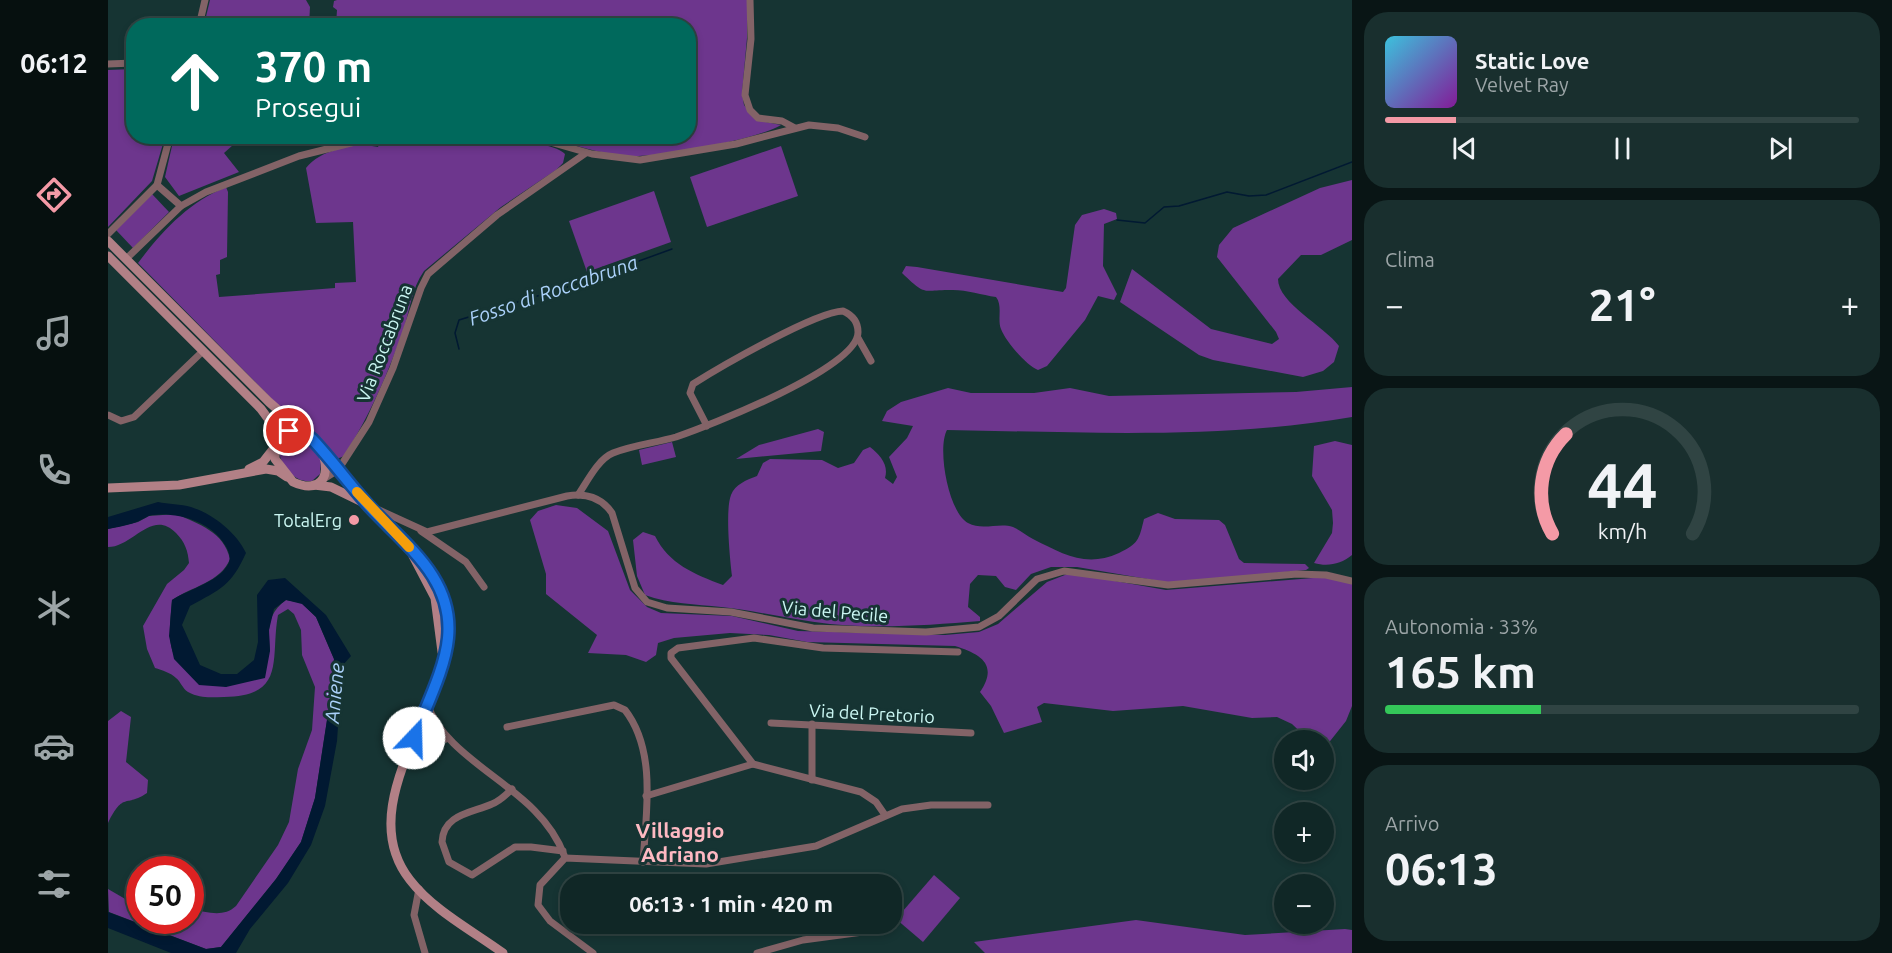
<!DOCTYPE html>
<html lang="it">
<meta charset="utf-8">
<style>
body{margin:0;font-family:Ubuntu,sans-serif;background:#192f2e;color:#f1f3f6;height:100vh;display:flex;flex-direction:column;font-size:22px;white-space:nowrap}
*{box-sizing:border-box;margin:0}
p{font-size:20px;color:#9ca5a7}
.icon{flex:none;width:33px;height:33px;fill:none;stroke:currentColor;stroke-width:2;stroke-linecap:round;stroke-linejoin:round}
.map{position:relative;flex:1;overflow:hidden}
.drawer{display:flex;flex-direction:column;gap:12px;padding:12px;background:#091515;width:540px}
.drawer>*{flex:none}
.guide{position:absolute;left:18px;top:18px;width:570px;height:126px;border-radius:24px;box-shadow:0 3px 9px #0003,0 0 0 2px #304443;background:#00695c;color:#fff;overflow:hidden}
.fabs{position:absolute;left:1166px;top:730px;display:grid;gap:12px}
.fabs a{display:grid;place-items:center;width:60px;height:60px;border-radius:50%;background:#102726;box-shadow:0 3px 9px #0003,0 0 0 2px #304443;font-size:30px}
.speed{position:absolute;left:18px;top:856px;display:flex;gap:12px;font-size:30px;font-weight:700;text-align:center}
.speed>*{display:grid;place-content:center;width:78px;height:78px;border-radius:50%;background:#102726;box-shadow:0 3px 9px #0003,0 0 0 2px #304443;line-height:1}
.speed .limit{border:9px solid #d22;background:#fff;color:#111}
.pin{position:absolute;display:grid;place-items:center;width:51px;height:51px;color:#fff;margin:-26px;border:3px solid #fff;border-radius:50%;box-shadow:0 2px 6px #0007}
.me{position:absolute;width:66px;margin:-33px;rotate:21deg;stroke-linejoin:round;filter:drop-shadow(0 0 4px #0008)}
.turn{display:flex;align-items:center;gap:21px;height:126px;padding:0 30px;font-size:27px}
.turn .icon{width:78px;height:78px;stroke-width:2.5}
.turn b{display:block;font-size:42px;line-height:51px}
.big{font-size:45px;font-weight:700;line-height:1.1}
.drawer .widget{flex:1;display:flex;flex-direction:column;justify-content:center;gap:9px;min-width:0;padding:0 21px;border-radius:24px;background:#192f2e}
.drawer .dial{align-items:center;gap:0}
.dial svg{height:156px;overflow:visible;fill:none;stroke:#304443;stroke-width:7;stroke-linecap:round;text-anchor:middle}
.dial text{fill:#f1f3f6;stroke:none}
.song{display:flex;align-items:center;gap:18px}
.cover{width:72px;height:72px;border-radius:9px;background:linear-gradient(135deg,hsl(190 70% 55%),hsl(290 70% 35%))}
.played{height:6px;border-radius:3px;background:linear-gradient(90deg,#f49aa6 15%,#304443 15%)}
.keys{display:flex;justify-content:space-around;direction:ltr}
.heat{display:flex;justify-content:space-between;align-items:center;font-size:33px;direction:ltr}
.charge{height:9px;border-radius:4px;background:linear-gradient(90deg,#34c759 33%,#304443 0)}
.trip{position:absolute;left:452px;top:874px;width:342px;height:60px;border-radius:24px;background:#102726;box-shadow:0 3px 9px #0003,0 0 0 2px #304443;font-weight:700;line-height:60px;text-align:center}
main{display:flex;flex:1;min-height:0}
.menu{display:flex;flex-direction:column;width:108px;justify-content:space-around;align-items:center;background:#06100f;color:#9ca5a7}
.menu .icon{width:42px;height:42px}
.menu .active{color:#f49aa6}
.menu b{font-size:27px;color:#f1f3f6}
.map>svg:first-child{display:block}
</style>
<main>
<nav class="menu">
<b>06:12</b>
<svg class="icon active" aria-label="directions" viewBox="0 0 24 24"><path d="M12 3l9 9-9 9-9-9zM9 14v-3h6M13 9l2 2-2 2"/></svg>
<svg class="icon" aria-label="music" viewBox="0 0 24 24"><path d="M9 18V5l10-2v13"/><circle cx="6" cy="18" r="3"/><circle cx="16" cy="16" r="3"/></svg>
<svg class="icon" aria-label="phone" viewBox="0 0 24 24"><path d="M5 4h4l2 5-3 2q2 4 5 5l2-3 5 2v4C11 20 4 13 5 4z"/></svg>
<svg class="icon" aria-label="climate" viewBox="0 0 24 24"><path d="M12 3v18M4 7l16 10M4 17L20 7"/></svg>
<svg class="icon" aria-label="car" viewBox="0 0 24 24"><path d="M5 17H2v-5l4-1 3-4h7l3 4 3 1v5h-3M9 17h6M6 11h13"/><circle cx="7" cy="17" r="2"/><circle cx="17" cy="17" r="2"/></svg>
<svg class="icon" aria-label="filters" viewBox="0 0 24 24"><path d="M4 7h16M4 17h16"/><circle cx="9" cy="7" r="2"/><circle cx="15" cy="17" r="2"/></svg>
</nav>
<div class="map">
<svg width="1244" height="953" viewBox="0 0 1244 953">
<rect width="100%" height="100%" fill="#163433"/>
<!-- green -->
<g fill="#6d368d">
<path d="M 102,0 L 198,0 L 202,7 L 201,25 L 96,25 Z"/>
<path d="M 229,0 L 639,0 L 639,38 L 634,93 L 636,105 L 648,120 L 673,125 C 648,140 549,158 520,156 C 490,154 462,143 434,137 L 580,136 L 580,26 L 228,25 L 229,10 L 225,7 L 226,1 Z"/>
<path d="M 25,69 L 26,136 L 57,137 L 44,181 L 0,227 L 0,70 Z"/>
<path d="M 289,136 C 320,136 438,135 457,154 L 455,163 L 448,170 L 393,207 L 316,271 C 303,289 302,311 295,331 C 278,378 262,415 236,456 L 229,459 L 206,432 L 171,406 L 30,263 C 55,230 80,203 118,187 L 120,192 L 119,257 L 112,260 L 112,274 L 108,275 L 111,297 L 227,288 L 227,283 L 248,282 L 245,222 L 208,223 L 198,168 C 213,149 241,147 263,142 L 264,146 L 270,147 L 273,140 Z"/>
<path d="M 66,137 L 134,137 L 116,153 L 131,172 L 71,196 L 57,177 Z"/>
<path d="M 673,146 L 690,196 L 599,227 L 582,177 Z"/>
<path d="M 1244,180 L 1244,240 L 1213,255 L 1193,255 L 1170,279 C 1170,303 1216,326 1231,346 L 1226,362 L 1215,371 L 1195,377 L 1105,360 L 1091,355 L 1012,302 L 1024,269 L 1103,329 L 1164,344 L 1171,339 L 1168,332 L 1109,257 L 1111,245 L 1125,228 L 1212,188 Z"/>
<path d="M 546,191 L 563,242 L 479,272 L 461,221 Z"/>
<path d="M 44,194 L 61,212 L 25,248 L 8,230 Z"/>
<path d="M 996,209 L 1008,213 L 1009,219 L 996,224 L 995,266 L 1009,294 L 1006,300 L 990,296 L 977,320 L 939,366 L 930,370 C 918,365 898,342 893,329 C 889,319 895,306 888,297 C 874,295 859,290 845,290 C 814,289 820,298 794,273 L 798,266 L 809,267 L 955,292 L 958,288 L 967,225 L 974,215 Z"/>
<path d="M 1244,387 L 1244,417 C 1110,440 974,432 839,430 C 829,448 840,512 860,523 C 875,531 891,522 905,527 C 912,530 918,535 925,539 C 955,554 978,568 1011,553 C 1030,544 1031,540 1036,519 L 1050,513 L 1067,519 L 1111,520 L 1117,525 L 1131,559 L 1136,563 L 1197,564 L 1201,568 L 1198,570 L 1063,583 L 969,567 L 943,567 L 923,574 L 908,590 L 897,587 L 888,576 L 870,575 L 862,584 L 860,607 L 872,617 L 872,621 C 823,625 771,629 722,624 C 685,620 650,611 613,607 C 588,604 561,604 537,595 L 529,576 L 525,540 L 535,532 L 547,536 C 561,564 586,574 615,585 L 624,576 C 622,559 617,510 623,495 C 627,484 639,480 649,476 L 655,463 L 662,459 L 714,460 L 730,468 L 746,463 L 755,450 L 762,447 C 772,455 781,465 777,478 L 785,484 L 789,477 L 781,457 L 799,438 L 805,426 L 774,421 L 779,411 L 793,402 L 840,388 L 863,393 L 926,393 L 962,388 L 1001,396 L 1188,392 Z"/>
<path d="M 710,429 L 716,432 L 713,451 L 628,459 L 651,445 Z"/>
<path d="M 187,434 L 198,440 L 213,458 L 212,474 L 204,481 C 185,484 169,462 171,445 Z"/>
<path d="M 1227,441 L 1244,445 L 1244,555 C 1233,564 1220,567 1206,563 L 1224,533 L 1225,523 L 1224,510 L 1204,476 L 1206,446 Z"/>
<path d="M 564,442 L 568,457 L 534,465 L 531,450 Z"/>
<path d="M 448,505 L 469,508 L 500,531 L 522,590 L 539,607 L 553,613 L 624,616 L 690,631 L 837,635 L 871,632 L 890,624 L 939,582 L 962,573 L 1058,590 L 1217,577 L 1244,583 L 1244,706 L 1238,721 L 1215,750 L 1215,741 L 1202,741 L 1184,724 L 1169,717 L 1144,718 L 1075,706 L 1005,711 L 936,703 L 929,707 L 934,722 L 896,733 L 883,706 L 872,692 C 891,664 872,654 847,646 L 699,642 L 661,635 L 622,633 L 566,638 L 550,643 L 548,655 L 538,662 L 518,655 L 480,653 L 489,635 L 438,594 L 438,574 L 422,520 L 430,511 Z"/>
<path d="M 68,514 C 91,524 116,532 122,559 C 113,582 83,587 64,600 C 58,662 62,663 118,687 L 162,651 C 160,629 159,614 178,600 L 194,603 L 208,617 L 226,659 L 223,694 L 207,798 L 193,842 L 168,879 L 113,947 L 98,949 L 1,912 L 0,889 L 19,900 L 31,901 L 32,921 L 82,921 L 83,909 C 99,912 115,918 128,906 L 170,845 L 181,822 L 190,769 L 204,730 L 207,687 L 194,655 L 193,630 L 186,614 L 180,609 L 170,615 C 162,659 179,696 116,697 C 103,697 93,699 80,692 C 74,688 73,682 68,678 C 63,673 54,670 47,668 L 39,649 L 35,626 L 59,584 L 76,570 L 81,563 C 80,551 77,542 68,533 C 44,508 25,547 0,547 L 0,529 L 30,522 L 41,516 Z"/>
<path d="M 13,711 L 23,717 L 18,762 L 40,780 L 39,793 C 17,808 16,791 0,823 L 0,721 Z"/>
<path d="M 826,875 L 852,898 L 815,942 L 788,919 Z"/>
<path d="M 1028,920 L 1137,935 L 1237,929 L 1244,930 L 1244,953 L 877,953 L 866,942 Z"/>
</g>
<!-- water -->
<path fill="#011932" d="M 50,502 C 60,504 73,504 83,507 C 105,514 129,533 138,553 C 123,586 113,589 82,606 L 74,625 L 92,665 L 113,674 L 129,674 L 146,660 L 150,642 L 149,595 L 160,580 L 177,578 L 218,615 L 243,656 L 234,666 L 229,741 L 217,806 L 203,845 L 180,883 L 142,929 L 128,953 L 63,953 L 0,928 L 0,912 L 98,949 L 113,947 L 168,879 L 193,842 L 207,798 L 223,694 L 226,659 L 208,617 L 194,604 L 178,600 L 166,609 L 161,630 L 162,651 L 157,678 L 118,687 L 91,685 L 66,659 L 61,636 L 64,600 C 81,589 108,583 119,566 C 124,559 121,551 117,545 C 103,521 69,512 44,515 C 39,516 36,519 31,521 C 22,525 10,527 0,529 L 0,517 Z"/>
<g fill="none" stroke-linecap="round" stroke-linejoin="round">
<!-- stream -->
<g stroke="#011932" stroke-width="1.5">
<path d="M 1009,220 L 1037,223 L 1056,207 L 1071,206 L 1119,192 L 1141,196 L 1158,195 L 1244,162"/>
<path d="M 351,349 L 347,333 L 351,320 L 462,286 L 564,249"/>
</g>
<!-- minor -->
<g stroke="#836367" stroke-width="7">
<path d="M 642,0 L 643,39 L 637,95 L 642,110 L 650,118 L 674,121 L 687,128"/>
<path d="M 91,26 L 97,0"/>
<path d="M 0,64 L 26,63"/>
<path d="M 378,136 L 442,142 L 484,154 L 532,160 L 628,144 L 701,125 L 730,128 L 757,137"/>
<path d="M 49,185 L 73,206"/>
<path d="M 0,234 L 49,185 L 62,136"/>
<path d="M 18,259 L 73,206 L 98,192 L 191,156 L 271,136"/>
<path d="M 750,338 L 763,361"/>
<path d="M 0,415 L 13,421 L 26,417 L 95,351"/>
<path d="M 214,480 L 230,470 L 261,422 L 285,368 L 313,288 L 320,274 L 389,215 L 478,153"/>
<path d="M 470,495 C 479,482 490,459 505,453 C 525,445 547,443 568,437 C 600,426 751,368 750,332 C 750,322 744,315 735,311 C 707,312 612,367 585,384 L 582,393 L 599,426"/>
<path d="M 267,513 L 271,510 L 319,532 L 459,496 C 477,493 493,497 504,513 L 527,588 L 539,602 L 559,608 L 623,612 L 705,628 L 818,632 L 871,627 L 891,616 L 929,579 L 956,571 L 1060,585 L 1189,574 L 1218,575 L 1244,581"/>
<path d="M 313,531 L 358,562 L 376,587"/>
<path d="M 319,703 C 340,766 431,786 456,855"/>
<path d="M 663,723 L 863,733"/>
<path d="M 704,724 L 704,780"/>
<path d="M 311,725 L 338,739"/>
<path d="M 399,727 L 506,705 L 517,710 C 549,751 538,814 535,862"/>
<path d="M 404,789 C 398,795 392,801 384,804 C 364,813 335,814 334,842 L 341,862 L 364,875 L 407,847 L 423,847 L 455,851"/>
<path d="M 538,796 L 645,764"/>
<path d="M 777,815 L 768,802 L 753,792 L 645,764 L 563,658 L 563,653 L 570,648 L 646,638 L 715,648 L 850,652"/>
<path d="M 311,889 L 306,915 L 317,953"/>
<path d="M 485,953 L 442,921 L 430,905 L 432,885 L 457,858 L 598,864 L 708,846 L 794,809 L 823,805 L 880,805"/>
<path d="M 649,953 L 695,940 L 777,929"/>
</g>
<!-- secondary -->
<g stroke="#b28086" stroke-width="9">
<path d="M 0,241 L 161,402 L 194,431"/>
<path d="M 0,256 L 153,409 L 167,428 L 167,443"/>
<path d="M 190,429 C 228,447 227,501 185,482 L 167,459 L 167,443 L 179,432 Z"/>
<path d="M 217,457 C 234,474 249,493 266,511 C 291,538 325,562 336,598 C 364,687 236,796 302,880 C 325,910 365,931 395,953"/>
<path d="M 141,469 L 155,462 L 166,448"/>
<path d="M 206,485 L 223,487 L 256,503"/>
<path d="M 0,488 L 71,485 L 158,469 L 170,471 L 179,477"/>
<path d="M 305,556 L 327,598 L 334,652"/>
</g>
</g>
<g fill="none" stroke-linecap="round" stroke-linejoin="round">
<!-- route casing -->
<g stroke="#114b97" stroke-width="15">
<path id="route" d="M 181,431 L 194,431 L 204,439 C 224,460 241,484 261,506 C 297,545 346,578 340,638 C 337,670 317,708 306,738"/>
</g>
<!-- route -->
<use href="#route" stroke="#1a73e8" stroke-width="10"/>
<!-- slow -->
<path stroke="#f59e0b" stroke-width="10" d="M 249,492 L 301,547"/>
</g>
<!-- markers -->
<circle fill="#f49aa6" stroke="#163433" stroke-width="2" cx="246" cy="520" r="6"/>
<g text-anchor="middle" dominant-baseline="central" stroke-width="6" stroke-linejoin="round" paint-order="stroke">
<!-- street labels -->
<g font-size="18" fill="#cbf7f3" stroke="#163433">
<text transform="translate(276 343) rotate(-69)">Via Roccabruna</text>
<text transform="translate(727 611) rotate(5)">Via del Pecile</text>
<text transform="translate(764 713) rotate(3)">Via del Pretorio</text>
</g>
<!-- poi labels -->
<g font-size="18" fill="#cbf7f3" stroke="#163433" text-anchor="end">
<text x="234" y="520">TotalErg</text>
</g>
<!-- water labels -->
<g font-size="20" font-style="italic" fill="#abd1fa" stroke="#163433">
<text transform="translate(445 290) rotate(-19)">Fosso di Roccabruna</text>
<text transform="translate(226 693) rotate(-85)">Aniene</text>
</g>
<!-- quarter labels -->
<g font-size="21" font-weight="bold" fill="#feb9c2" stroke="#163433">
<text x="572" y="830">Villaggio<tspan x="572" dy="24">Adriano</tspan></text>
</g>
</g>
</svg>
<div class="fabs">
<a><svg class="icon" aria-label="sound" viewBox="0 0 24 24"><path d="M4 9h4l5-4v14l-5-4H4zM17 9q2 3 0 6"/></svg></a>
<a>+</a>
<a>−</a>
</div>
<div class="speed"><div class="limit">50</div></div>
<div class="pin" style="left:181px;top:431px;background:#d93025"><svg class="icon" aria-label="arrive" viewBox="0 0 24 24"><path d="M6 21V4h12l-3 4 3 4H6"/></svg></div>
<svg class="me" style="left:306px;top:738px" viewBox="-20 -20 40 40"><circle r="19" fill="#fff"/><path d="M0-13L10 11 0 6-10 11z" fill="#1a73e8"/></svg>
<div class="trip">06:13 · 1 min · 420 m</div>
<div class="guide">
<div class="turn"><svg class="icon" aria-label="ahead" viewBox="0 0 24 24"><path d="M12 20V5M6 11l6-6 6 6"/></svg><div><b>370 m</b>Prosegui</div></div>
</div>
</div>
<section class="drawer">
<div class="widget">
<div class="song"><i class="cover"></i><div><b>Static Love</b><p>Velvet Ray</p></div></div>
<div class="played"></div>
<div class="keys"><svg class="icon" aria-label="previous" viewBox="0 0 24 24"><path d="M18 5L8 12l10 7zM5 5v14"/></svg><svg class="icon" aria-label="pause" viewBox="0 0 24 24"><path d="M8 5v14M16 5v14"/></svg><svg class="icon" aria-label="next" viewBox="0 0 24 24"><path d="M6 5l10 7-10 7zM19 5v14"/></svg></div>
</div>
<div class="widget"><p>Clima</p>
<div class="heat"><a>−</a><b class="big">21°</b><a>+</a></div>
</div>
<div class="widget dial"><svg viewBox="0 0 100 80">
<path d="M14 69A42 42 0 1 1 86 69"/>
<path d="M14 69A42 42 0 0 1 21 18" stroke="#f49aa6"/>
<text x="50" y="56" font-size="32" font-weight="700">44</text>
<text x="50" y="72" font-size="11">km/h</text>
</svg></div>
<div class="widget"><p>Autonomia · 33%</p><b class="big">165 km</b><div class="charge"></div></div>
<div class="widget"><p>Arrivo</p><b class="big">06:13</b></div>
</section>
</main>
